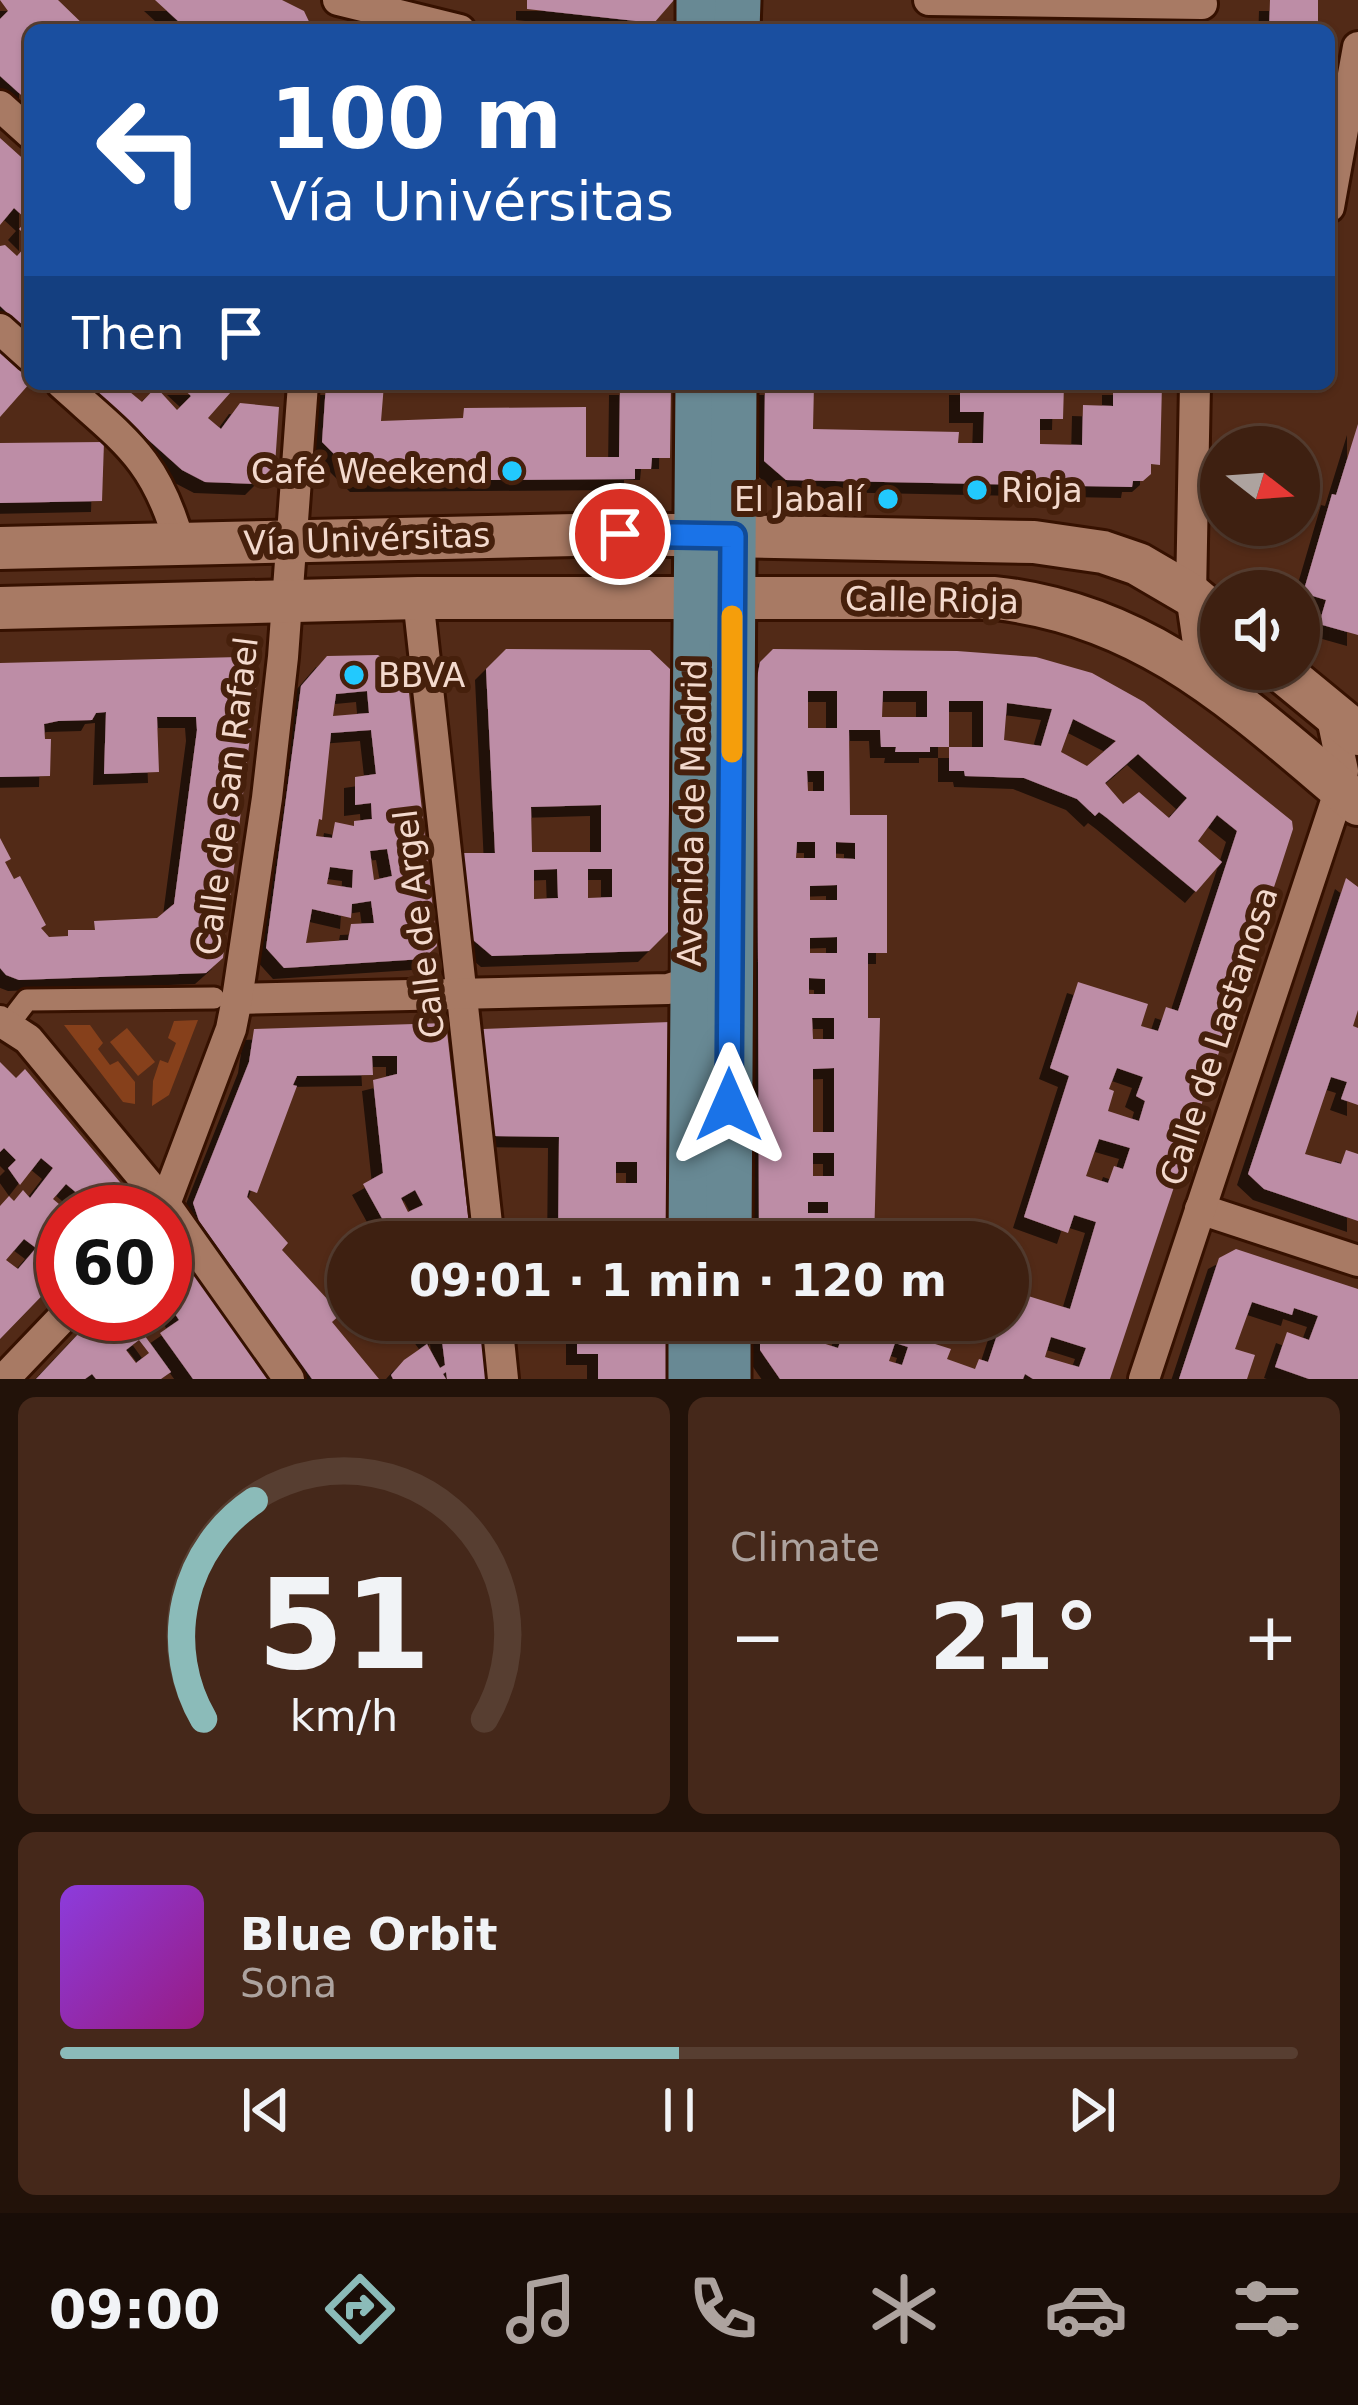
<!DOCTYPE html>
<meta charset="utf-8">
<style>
body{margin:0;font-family:"DejaVu Sans",sans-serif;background:#45281a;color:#f1f3f6;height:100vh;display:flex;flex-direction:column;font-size:45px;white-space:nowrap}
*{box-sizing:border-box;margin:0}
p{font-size:39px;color:#ada39f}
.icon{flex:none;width:66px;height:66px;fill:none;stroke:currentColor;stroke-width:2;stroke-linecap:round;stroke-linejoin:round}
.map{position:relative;height:1379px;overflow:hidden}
.drawer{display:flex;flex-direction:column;gap:18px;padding:18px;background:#221209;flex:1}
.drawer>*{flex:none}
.top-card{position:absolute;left:24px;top:24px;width:1311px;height:366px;border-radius:18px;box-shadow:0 3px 9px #0004,0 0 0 3px #573e31;background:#1a4fa0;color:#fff;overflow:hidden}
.needle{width:78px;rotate:107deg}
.fabs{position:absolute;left:1200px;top:426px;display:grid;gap:24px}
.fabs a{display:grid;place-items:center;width:120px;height:120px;border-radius:50%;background:#3e2011;box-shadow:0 3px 9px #0004,0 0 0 3px #573e31;font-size:60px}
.speed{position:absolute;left:36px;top:1185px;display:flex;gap:24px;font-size:60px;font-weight:700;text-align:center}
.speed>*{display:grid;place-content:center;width:156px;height:156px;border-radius:50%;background:#3e2011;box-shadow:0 3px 9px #0004,0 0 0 3px #573e31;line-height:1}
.speed .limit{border:18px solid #d22;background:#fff;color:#111}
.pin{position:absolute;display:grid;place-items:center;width:102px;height:102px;color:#fff;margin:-51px;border:6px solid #fff;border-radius:50%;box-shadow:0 3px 12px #0007}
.me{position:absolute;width:132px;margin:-66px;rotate:0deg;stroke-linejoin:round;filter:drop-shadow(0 0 9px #0008)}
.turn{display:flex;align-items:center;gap:42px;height:252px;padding:0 48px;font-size:54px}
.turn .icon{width:156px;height:156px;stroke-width:2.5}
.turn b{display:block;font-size:84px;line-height:102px}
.then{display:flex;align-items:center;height:114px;padding:0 48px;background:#0003;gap:24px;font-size:45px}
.big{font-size:90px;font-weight:700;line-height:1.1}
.drawer .card{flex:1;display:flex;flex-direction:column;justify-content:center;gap:18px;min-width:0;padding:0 42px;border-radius:18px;background:#45281a}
.drawer .dial{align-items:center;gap:0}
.dial svg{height:312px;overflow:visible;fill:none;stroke:#573e31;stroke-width:7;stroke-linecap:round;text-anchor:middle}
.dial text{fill:#f1f3f6;stroke:none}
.song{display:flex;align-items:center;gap:36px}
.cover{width:144px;height:144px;border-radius:18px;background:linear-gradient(135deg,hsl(270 70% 55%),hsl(310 70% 35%))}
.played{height:12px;border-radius:6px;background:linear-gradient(90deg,#8bbbb9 50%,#573e31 50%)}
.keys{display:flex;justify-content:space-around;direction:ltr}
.heat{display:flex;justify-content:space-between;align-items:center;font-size:66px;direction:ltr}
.drawer .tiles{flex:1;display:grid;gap:18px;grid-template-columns:1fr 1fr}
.card:last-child{grid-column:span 2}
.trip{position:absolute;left:327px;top:1221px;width:702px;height:120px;border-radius:60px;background:#3e2011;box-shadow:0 3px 9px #0004,0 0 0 3px #573e31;font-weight:700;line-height:120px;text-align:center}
.tab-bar{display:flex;height:192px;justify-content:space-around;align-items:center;background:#190d07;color:#ada39f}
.tab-bar .icon{width:84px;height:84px}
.tab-bar .active{color:#8bbbb9}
.tab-bar b{font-size:54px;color:#f1f3f6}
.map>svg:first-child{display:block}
</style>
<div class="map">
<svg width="1358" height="1379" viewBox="0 0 1358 1379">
<defs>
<filter id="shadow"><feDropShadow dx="-11" dy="11" stdDeviation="0" flood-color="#0009"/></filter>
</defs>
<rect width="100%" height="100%" fill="#522a17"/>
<!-- green -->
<g fill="#86401b">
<path d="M 198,1020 L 169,1095 L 152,1106 L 153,1081 L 160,1060 L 168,1063 L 176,1043 L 168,1038 L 174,1021 Z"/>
<path d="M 64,1025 L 90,1025 L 103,1043 L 98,1049 L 110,1065 L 118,1061 L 135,1082 L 135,1104 L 123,1102 Z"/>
<path d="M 127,1028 L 155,1062 L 138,1076 L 110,1042 Z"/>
</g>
<!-- building -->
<g fill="#bd8da6" fill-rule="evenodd" filter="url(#shadow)">
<path d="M 0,0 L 58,0 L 89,30 L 30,30 L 27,50 L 30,53 L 30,103 L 0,76 L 0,19 L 8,11 Z"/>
<path d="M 155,0 L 282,0 L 304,11 L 313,30 L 251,30 L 237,24 L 235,30 L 171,30 L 178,21 Z"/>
<path d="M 527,0 L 674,0 L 654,23 L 527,9 Z"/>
<path d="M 1270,0 L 1318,0 L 1318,30 L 1269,30 Z"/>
<path d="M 0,138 L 30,165 L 30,240 L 19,229 L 27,220 L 14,208 L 0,225 Z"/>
<path d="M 5,245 L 17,256 L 25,247 L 30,251 L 30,334 L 0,306 L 0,246 Z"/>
<path d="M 0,346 L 30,374 L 30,383 L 0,417 Z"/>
<path d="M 86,384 L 137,384 L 130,392 L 142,402 L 156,387 L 177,410 L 191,396 L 178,384 L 238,384 L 208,418 L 221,429 L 240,403 L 279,407 L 275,465 L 256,484 L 205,482 L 182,470 Z"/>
<path d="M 326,384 L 384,384 L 381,421 L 463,418 L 464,408 L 586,407 L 586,457 L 619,457 L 620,384 L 671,384 L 670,458 L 652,458 L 651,469 L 635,469 L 635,479 L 361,481 L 322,442 Z"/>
<path d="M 765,384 L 814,384 L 813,429 L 959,432 L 958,443 L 983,443 L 984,412 L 960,412 L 960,384 L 1064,384 L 1063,419 L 1040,419 L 1040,444 L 1082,445 L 1083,405 L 1113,406 L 1113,384 L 1162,384 L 1160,465 L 1151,464 L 1151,474 L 1143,481 L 1133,481 L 1132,487 L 786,480 L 764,461 Z"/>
<path d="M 1358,424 L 1358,635 L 1319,624 L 1326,600 L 1303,593 L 1332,494 L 1336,495 Z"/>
<path d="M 104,442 L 102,501 L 0,503 L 0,443 Z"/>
<path d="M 506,649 L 650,650 L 670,669 L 668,932 L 649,951 L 492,956 L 472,939 L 463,853 L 495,853 L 486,669 ZM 601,805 L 601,852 L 532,852 L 531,807 ZM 557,869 L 558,898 L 534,899 L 534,870 ZM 588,869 L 612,869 L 612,897 L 588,898 Z"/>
<path d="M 773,649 L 957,651 L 1036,657 L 1092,673 L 1144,702 L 1292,821 L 1293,829 L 1280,869 L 1110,1379 L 1033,1379 L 1025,1374 L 1023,1379 L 780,1379 L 760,1350 L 760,1320 L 939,1320 L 932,1343 L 951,1349 L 947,1359 L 975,1369 L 979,1359 L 988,1362 L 1002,1320 L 1008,1320 L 1012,1291 L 1070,1309 L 1096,1222 L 1074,1215 L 1068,1233 L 1024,1217 L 1069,1076 L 1050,1068 L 1078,982 L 1148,1004 L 1141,1026 L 1158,1031 L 1166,1007 L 1178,1011 L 1237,831 L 1217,815 L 1198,841 L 1222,862 L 1196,892 L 1107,818 L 1099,812 L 1095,816 L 1077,799 L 1024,778 L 965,776 L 964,771 L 949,771 L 949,747 L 983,747 L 983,701 L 949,701 L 949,747 L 930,747 L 930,752 L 895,752 L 896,747 L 881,747 L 880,730 L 849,730 L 850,815 L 887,815 L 887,953 L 868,953 L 868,1018 L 880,1018 L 874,1242 L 759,1242 L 757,678 L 760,662 ZM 808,691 L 837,691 L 837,728 L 808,728 ZM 883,691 L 927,691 L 927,717 L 882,717 ZM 1007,703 L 1052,709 L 1041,746 L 1004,740 ZM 1073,719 L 1116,741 L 1087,766 L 1061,752 ZM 1138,754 L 1187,798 L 1169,818 L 1139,792 L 1123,804 L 1105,783 ZM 807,771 L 824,771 L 824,791 L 808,791 ZM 797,842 L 815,842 L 815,858 L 796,858 ZM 836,842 L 855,843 L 855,859 L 836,858 ZM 837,885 L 837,900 L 810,900 L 810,886 ZM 837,937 L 837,953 L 810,953 L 810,938 ZM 809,978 L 825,979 L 825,994 L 809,994 ZM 812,1018 L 834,1018 L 834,1039 L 813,1039 ZM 834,1068 L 834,1132 L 813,1132 L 813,1069 ZM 1117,1068 L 1143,1077 L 1136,1096 L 1145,1101 L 1139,1121 L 1108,1111 L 1114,1091 L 1109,1089 ZM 1099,1139 L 1130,1148 L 1123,1169 L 1114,1166 L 1108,1183 L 1086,1176 ZM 813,1153 L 834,1153 L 834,1176 L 813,1176 ZM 808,1202 L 828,1202 L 828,1213 L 808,1213 ZM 810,1330 L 844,1331 L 838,1348 L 810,1339 ZM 1051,1337 L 1086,1348 L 1079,1367 L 1045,1357 ZM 895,1343 L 908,1347 L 902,1365 L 889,1361 Z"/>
<path d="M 378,655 L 407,675 L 437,946 L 423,959 L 284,968 L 266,948 L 301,686 L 327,656 ZM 367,691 L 369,713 L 333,716 L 336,694 ZM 371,730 L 376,774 L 355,777 L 355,805 L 371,803 L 372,819 L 354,821 L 354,826 L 335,822 L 332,838 L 316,836 L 319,819 L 322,820 L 331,733 ZM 387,849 L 392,876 L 374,880 L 370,851 ZM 330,867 L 353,870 L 352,888 L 327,884 ZM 371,901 L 374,923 L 351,924 L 348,940 L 306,943 L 312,909 L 351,918 L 352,904 Z"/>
<path d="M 239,657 L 257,680 L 223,958 L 206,973 L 19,980 L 6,975 L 0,968 L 0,838 L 11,859 L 5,862 L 14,879 L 20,876 L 46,925 L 41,928 L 49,937 L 68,936 L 68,930 L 95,930 L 94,921 L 157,918 L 174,904 L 197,730 L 196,717 L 157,717 L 159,772 L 104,774 L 106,712 L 96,713 L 92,720 L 58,721 L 44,724 L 45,739 L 51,739 L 50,776 L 0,777 L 0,663 Z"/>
<path d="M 1346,878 L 1358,887 L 1358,1010 L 1353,1026 L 1358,1028 L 1358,1105 L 1341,1099 L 1347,1082 L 1331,1077 L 1305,1154 L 1341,1164 L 1346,1150 L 1358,1154 L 1358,1221 L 1264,1189 L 1248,1174 Z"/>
<path d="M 670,1022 L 668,1242 L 637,1242 L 637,1233 L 616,1233 L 616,1242 L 558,1242 L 559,1137 L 494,1136 L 483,1029 ZM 616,1162 L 637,1162 L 637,1183 L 616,1183 Z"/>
<path d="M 446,1023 L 471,1242 L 395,1242 L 363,1184 L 383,1173 L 373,1080 L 397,1074 L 397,1056 L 372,1056 L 373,1075 L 297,1076 L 293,1085 L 297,1086 L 257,1193 L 249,1190 L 247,1197 L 288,1243 L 282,1250 L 341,1314 L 332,1322 L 379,1379 L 312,1379 L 199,1221 L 193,1203 L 249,1062 L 254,1029 ZM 415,1190 L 423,1205 L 408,1212 L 401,1198 Z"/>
<path d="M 0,1062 L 16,1078 L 25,1069 L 135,1200 L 123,1212 L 63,1212 L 63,1274 L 0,1339 L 0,1206 L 9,1196 L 14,1201 L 23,1190 L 30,1198 L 53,1168 L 41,1158 L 20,1185 L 8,1168 L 16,1160 L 4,1148 L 0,1152 ZM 66,1184 L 79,1195 L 66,1210 L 53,1199 ZM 24,1239 L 36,1248 L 18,1269 L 6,1260 Z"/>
<path d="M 165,1243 L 177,1244 L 274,1379 L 193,1379 L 160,1333 L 179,1320 L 165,1299 Z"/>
<path d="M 1236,1249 L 1358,1289 L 1358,1379 L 1309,1379 L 1275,1367 L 1287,1332 L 1309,1340 L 1318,1316 L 1294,1308 L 1292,1315 L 1252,1302 L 1235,1349 L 1255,1355 L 1247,1379 L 1179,1379 L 1219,1258 Z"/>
<path d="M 97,1314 L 148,1314 L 137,1325 L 171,1372 L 161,1379 L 96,1379 L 92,1374 L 85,1379 L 36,1379 ZM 139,1340 L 149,1353 L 136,1363 L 126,1350 Z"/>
<path d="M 417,1320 L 480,1320 L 487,1379 L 447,1379 L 446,1372 L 443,1374 L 446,1379 L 393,1379 L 391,1375 L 404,1360 L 427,1344 L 440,1368 L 445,1365 L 441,1333 L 432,1341 Z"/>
<path d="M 577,1320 L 613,1320 L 613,1325 L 629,1326 L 629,1320 L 668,1320 L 667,1379 L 598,1379 L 598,1354 L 577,1354 Z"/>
</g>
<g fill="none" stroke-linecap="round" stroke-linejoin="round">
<!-- pedestrian casing -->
<g stroke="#361100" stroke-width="27">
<path id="pedestrian" d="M 17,1013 L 27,1000 L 214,998"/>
</g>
<!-- minor casing -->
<g stroke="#361100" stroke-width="36">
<g id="minor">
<path d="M 338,0 L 460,30"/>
<path d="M 929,0 L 1202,4"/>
<path d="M 0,106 L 30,133"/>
<path d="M 1329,207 L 1358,47"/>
<path d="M 0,329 L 30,356"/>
<path d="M 62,384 C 125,441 156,458 180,545"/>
<path d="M 1195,384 L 1191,595 L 1199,650 L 1214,686"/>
<path d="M 418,598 L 489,1242"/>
<path d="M 237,999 L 668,989 L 709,976"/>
<path d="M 0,1021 L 28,1039 L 167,1207 L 289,1379"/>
<path d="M 1200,1209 L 1358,1261"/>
<path d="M 162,1212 L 231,1029 L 237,999 L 267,798 L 283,657 L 303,384"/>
<path d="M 497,1320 L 503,1379"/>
<path d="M 4,1379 L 66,1314"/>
<path d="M 1144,1379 L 1340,789 L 1343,771 L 1331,713"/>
</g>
</g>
<!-- secondary casing -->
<g stroke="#361100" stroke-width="48">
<g id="secondary">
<path d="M 0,548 L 620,534 L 1034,542 L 1103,552 L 1138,564 L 1191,595 L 1221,620"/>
<path d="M 0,608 L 418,598 L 995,598 C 1150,615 1243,708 1358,804"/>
<path d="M 1279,669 L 1358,734"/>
</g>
</g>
<!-- primary casing -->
<g stroke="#361100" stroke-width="51">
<g id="primary">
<path d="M 699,30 L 699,0"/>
<path d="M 737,30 L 738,0"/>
<path d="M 691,1242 L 698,384"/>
<path d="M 729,1242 L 734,384"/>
<path d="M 691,1320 L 691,1379"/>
<path d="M 728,1379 L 728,1320"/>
</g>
</g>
<!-- pedestrian -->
<use href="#pedestrian" stroke="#a87a64" stroke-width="21"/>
<!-- minor -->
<use href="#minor" stroke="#a87a64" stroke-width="30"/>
<!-- secondary -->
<use href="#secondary" stroke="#a87a64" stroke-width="42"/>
<!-- primary -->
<use href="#primary" stroke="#688994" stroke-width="45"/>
</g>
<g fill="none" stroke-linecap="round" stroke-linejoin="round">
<!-- route casing -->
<g stroke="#114b97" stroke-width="30">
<path id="route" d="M 620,534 L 733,536 L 729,1105"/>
</g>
<!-- route -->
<use href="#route" stroke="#1a73e8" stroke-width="21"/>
<!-- slow -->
<path stroke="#f59e0b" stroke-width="21" d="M 732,616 L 732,752"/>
</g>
<!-- markers -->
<g fill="#22c9fe" stroke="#46200c" stroke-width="4.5">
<circle cx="512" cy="471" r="12"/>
<circle cx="977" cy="490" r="12"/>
<circle cx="888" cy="499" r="12"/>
<circle cx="354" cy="675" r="12"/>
</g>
<g text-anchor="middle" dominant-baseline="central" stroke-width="12" stroke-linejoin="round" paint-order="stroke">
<!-- poi labels -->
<g font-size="33" fill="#f3d9cd" stroke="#46200c" text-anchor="end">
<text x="488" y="471">Café Weekend</text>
<text x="1001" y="490" text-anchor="start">Rioja</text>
<text x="864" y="499">El Jabalí</text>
<text x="378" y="675" text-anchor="start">BBVA</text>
</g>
<!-- street labels -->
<g font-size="33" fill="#f3d9cd" stroke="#46200c">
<text transform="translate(367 539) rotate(-2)">Vía Univérsitas</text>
<text transform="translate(932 600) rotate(1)">Calle Rioja</text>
<text transform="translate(227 796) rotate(-83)">Calle de San Rafael</text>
<text transform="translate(692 813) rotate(-89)">Avenida de Madrid</text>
<text transform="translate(419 924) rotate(-97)">Calle de Argel</text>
<text transform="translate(1219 1036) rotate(-72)">Calle de Lastanosa</text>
</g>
</g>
</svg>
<div class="fabs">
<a><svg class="needle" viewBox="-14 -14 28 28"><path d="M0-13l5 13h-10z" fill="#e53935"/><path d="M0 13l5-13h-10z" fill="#ada39f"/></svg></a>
<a><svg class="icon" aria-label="sound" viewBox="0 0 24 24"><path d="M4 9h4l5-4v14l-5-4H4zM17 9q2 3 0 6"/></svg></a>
</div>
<div class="speed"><div class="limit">60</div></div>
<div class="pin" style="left:620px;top:534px;background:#d93025"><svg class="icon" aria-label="arrive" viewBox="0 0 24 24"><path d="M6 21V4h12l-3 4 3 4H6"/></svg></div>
<svg class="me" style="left:729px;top:1105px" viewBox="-20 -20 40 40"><path d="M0-17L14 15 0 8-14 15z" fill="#1a73e8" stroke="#fff" stroke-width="4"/></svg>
<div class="trip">09:01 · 1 min · 120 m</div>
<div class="top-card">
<div class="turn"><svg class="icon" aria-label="left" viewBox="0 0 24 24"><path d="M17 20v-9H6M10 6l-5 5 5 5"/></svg><div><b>100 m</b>Vía Univérsitas</div></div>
<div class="then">Then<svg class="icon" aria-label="arrive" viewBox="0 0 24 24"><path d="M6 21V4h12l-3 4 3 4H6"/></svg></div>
</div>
</div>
<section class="drawer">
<div class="tiles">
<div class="card dial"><svg viewBox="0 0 100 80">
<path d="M14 69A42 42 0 1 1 86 69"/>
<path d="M14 69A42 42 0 0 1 27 13" stroke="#8bbbb9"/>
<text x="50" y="56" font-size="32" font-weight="700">51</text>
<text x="50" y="72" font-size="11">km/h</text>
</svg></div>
<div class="card"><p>Climate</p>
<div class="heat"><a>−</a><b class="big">21°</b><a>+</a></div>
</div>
<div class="card">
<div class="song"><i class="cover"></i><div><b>Blue Orbit</b><p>Sona</p></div></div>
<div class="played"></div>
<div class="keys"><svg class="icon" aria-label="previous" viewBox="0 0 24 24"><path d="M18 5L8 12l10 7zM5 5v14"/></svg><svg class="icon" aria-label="pause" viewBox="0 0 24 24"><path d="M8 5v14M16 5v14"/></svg><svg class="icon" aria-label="next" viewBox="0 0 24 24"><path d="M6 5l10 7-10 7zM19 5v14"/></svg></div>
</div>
</div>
</section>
<nav class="tab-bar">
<b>09:00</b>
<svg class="icon active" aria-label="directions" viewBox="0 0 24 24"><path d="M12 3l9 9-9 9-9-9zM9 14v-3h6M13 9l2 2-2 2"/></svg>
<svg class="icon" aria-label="music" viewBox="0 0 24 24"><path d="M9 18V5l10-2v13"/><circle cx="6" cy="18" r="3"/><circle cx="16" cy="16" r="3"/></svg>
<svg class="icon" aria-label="phone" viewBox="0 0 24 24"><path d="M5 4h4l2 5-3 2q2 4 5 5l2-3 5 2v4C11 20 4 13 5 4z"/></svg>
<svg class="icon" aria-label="climate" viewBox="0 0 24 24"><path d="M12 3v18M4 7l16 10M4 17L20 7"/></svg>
<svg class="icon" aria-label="car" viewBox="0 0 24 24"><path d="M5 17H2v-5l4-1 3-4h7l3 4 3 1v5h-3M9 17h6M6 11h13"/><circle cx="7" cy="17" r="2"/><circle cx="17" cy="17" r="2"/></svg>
<svg class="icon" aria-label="filters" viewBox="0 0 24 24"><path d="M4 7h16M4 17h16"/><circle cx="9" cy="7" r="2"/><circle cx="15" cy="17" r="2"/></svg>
</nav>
